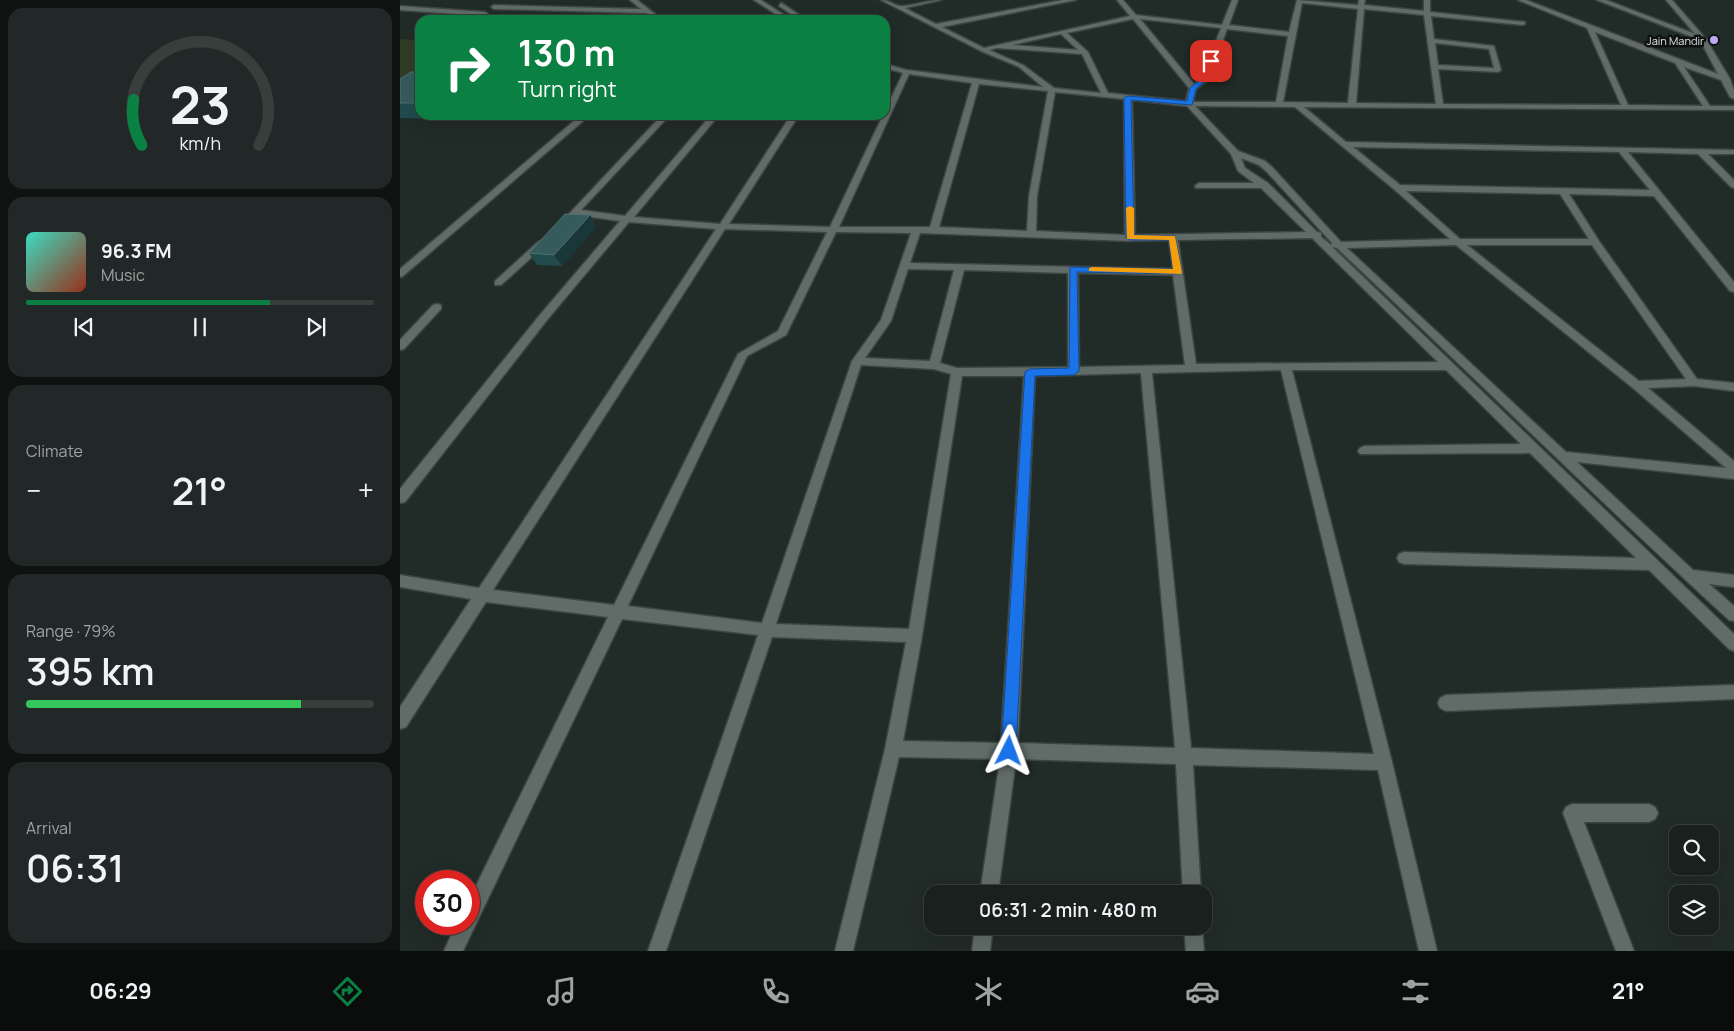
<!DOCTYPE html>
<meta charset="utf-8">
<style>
body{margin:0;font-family:Manrope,sans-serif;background:#222827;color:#f1f3f6;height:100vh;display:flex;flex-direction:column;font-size:19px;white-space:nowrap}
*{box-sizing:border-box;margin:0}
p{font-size:16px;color:#9fa3a4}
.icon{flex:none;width:28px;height:28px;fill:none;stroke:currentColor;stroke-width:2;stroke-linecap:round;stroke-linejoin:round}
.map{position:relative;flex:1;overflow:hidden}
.drawer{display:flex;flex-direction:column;gap:8px;padding:8px;background:#0e1210;width:400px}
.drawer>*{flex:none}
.banner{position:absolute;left:15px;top:15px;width:475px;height:105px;border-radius:15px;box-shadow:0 5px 20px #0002,0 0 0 1px #373e3c;background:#0b8043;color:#fff;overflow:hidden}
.controls{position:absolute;left:1269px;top:825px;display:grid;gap:10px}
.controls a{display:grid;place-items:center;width:50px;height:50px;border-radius:10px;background:#19201e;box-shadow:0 5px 20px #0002,0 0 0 1px #373e3c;font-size:25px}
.speed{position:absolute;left:15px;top:870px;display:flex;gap:10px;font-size:25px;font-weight:700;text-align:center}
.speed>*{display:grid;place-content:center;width:65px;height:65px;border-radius:50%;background:#19201e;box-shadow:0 5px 20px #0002,0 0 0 1px #373e3c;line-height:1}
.speed .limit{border:8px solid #d22;background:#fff;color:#111}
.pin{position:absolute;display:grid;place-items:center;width:42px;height:42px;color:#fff;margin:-21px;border-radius:10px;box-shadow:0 2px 8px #0006}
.me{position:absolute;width:55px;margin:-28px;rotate:3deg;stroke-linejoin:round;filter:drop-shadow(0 0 4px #0008)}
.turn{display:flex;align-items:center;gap:18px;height:105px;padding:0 20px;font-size:22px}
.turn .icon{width:65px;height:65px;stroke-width:2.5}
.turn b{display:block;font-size:35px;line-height:42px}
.big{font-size:38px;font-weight:600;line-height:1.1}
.drawer .card{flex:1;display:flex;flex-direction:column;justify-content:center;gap:8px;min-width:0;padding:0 18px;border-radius:15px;background:#222827}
.drawer .dial{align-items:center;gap:0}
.dial svg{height:130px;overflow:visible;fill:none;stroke:#373e3c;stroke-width:7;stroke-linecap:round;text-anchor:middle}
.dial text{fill:#f1f3f6;stroke:none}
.song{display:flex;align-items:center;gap:15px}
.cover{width:60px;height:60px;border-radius:8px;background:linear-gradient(135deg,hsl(170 70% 55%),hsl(10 70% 35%))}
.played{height:5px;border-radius:2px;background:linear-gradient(90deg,#0b8043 70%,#373e3c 70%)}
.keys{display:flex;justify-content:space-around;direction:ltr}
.heat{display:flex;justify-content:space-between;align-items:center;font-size:28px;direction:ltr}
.charge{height:8px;border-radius:4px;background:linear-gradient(90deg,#34c759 79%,#373e3c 0)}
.trip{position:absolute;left:524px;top:885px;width:288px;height:50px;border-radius:15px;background:#19201e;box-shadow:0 5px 20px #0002,0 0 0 1px #373e3c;font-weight:600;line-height:50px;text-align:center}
.tab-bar{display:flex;height:80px;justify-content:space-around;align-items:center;background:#0a0d0c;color:#9fa3a4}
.tab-bar .icon{width:35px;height:35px}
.tab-bar .current{color:#0b8043}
.tab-bar b{font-size:22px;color:#f1f3f6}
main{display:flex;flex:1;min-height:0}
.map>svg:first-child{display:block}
</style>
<main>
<section class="drawer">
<div class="card dial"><svg viewBox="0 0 100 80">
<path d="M14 69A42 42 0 1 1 86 69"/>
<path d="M14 69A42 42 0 0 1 9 41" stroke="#0b8043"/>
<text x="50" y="56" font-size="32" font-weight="700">23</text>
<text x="50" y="72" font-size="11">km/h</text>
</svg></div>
<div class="card">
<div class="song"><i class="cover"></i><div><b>96.3 FM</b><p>Music</p></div></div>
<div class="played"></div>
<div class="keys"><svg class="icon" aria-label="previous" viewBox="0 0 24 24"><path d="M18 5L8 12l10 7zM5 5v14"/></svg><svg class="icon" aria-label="pause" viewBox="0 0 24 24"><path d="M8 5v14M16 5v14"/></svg><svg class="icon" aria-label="next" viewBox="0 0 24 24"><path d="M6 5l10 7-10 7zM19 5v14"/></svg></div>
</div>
<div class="card"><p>Climate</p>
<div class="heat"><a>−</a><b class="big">21°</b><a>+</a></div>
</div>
<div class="card"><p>Range · 79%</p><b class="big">395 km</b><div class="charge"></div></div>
<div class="card"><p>Arrival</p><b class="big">06:31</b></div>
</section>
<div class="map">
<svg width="1334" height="951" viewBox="0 0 1334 951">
<rect width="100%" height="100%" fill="#212b28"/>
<!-- green -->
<path fill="#313c25" d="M 0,39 L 20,40 L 20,80 L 0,94 Z"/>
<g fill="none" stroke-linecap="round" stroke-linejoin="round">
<!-- minor casing -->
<g stroke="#3d4543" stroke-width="3">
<g id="minor">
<path d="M 230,0 L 237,0 L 263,20 L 256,20 L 246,13 L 94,9 L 91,7 L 94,5 L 241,9 Z"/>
<path d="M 354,0 L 361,0 L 392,20 L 385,20 Z"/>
<path d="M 481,0 C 490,0 493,5 500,6 C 509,7 529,0 541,0 L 505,8 L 536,24 L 663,0 L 676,0 L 542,27 L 584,48 L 730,16 L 717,0 L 723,0 L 736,15 L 822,25 L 832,0 L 838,0 L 829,25 L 889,32 L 897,0 L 958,5 L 959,0 L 965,0 L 964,5 L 1024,11 L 1024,0 L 1030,0 L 1030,12 L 1125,22 L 1125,24 L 1123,25 L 1031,16 L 1034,39 L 1094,46 L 1101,70 L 1098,72 L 1038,69 L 1043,104 L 1221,105 L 1187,28 L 1118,0 L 1126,0 L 1318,74 L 1300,40 L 1197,0 L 1206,0 L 1295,34 L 1266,0 L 1272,0 L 1306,39 L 1330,79 L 1334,90 L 1334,99 L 1330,97 L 1321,80 L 1284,67 L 1310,106 L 1334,106 L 1334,110 L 904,107 L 946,142 L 1334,150 L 1334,154 L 1308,154 L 1334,180 L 1334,188 L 1331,187 L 1298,154 L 1228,152 L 1334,282 L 1334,292 L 1330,291 L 1254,196 L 1169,194 L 1199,241 L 1297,379 L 1334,383 L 1334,391 L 1294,386 L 1248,388 L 1334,461 L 1334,479 L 1177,462 L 1293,570 L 1334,575 L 1334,587 L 1309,584 L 1334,606 L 1334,621 L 1329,620 C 1196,498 1068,371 937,248 L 932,247 L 1334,634 L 1334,651 L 1329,649 L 1249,570 L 1004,564 L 999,562 L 997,558 L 999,554 L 1004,552 L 1236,558 L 1130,453 L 960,454 L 958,451 L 960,448 L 964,446 L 1121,444 L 1046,370 L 892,370 L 992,762 L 1037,951 L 1019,951 L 978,770 L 793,765 L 801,894 L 783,894 L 776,764 L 616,759 L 598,894 L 580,894 L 600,759 L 499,757 L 453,951 L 435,951 L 485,749 L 506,642 L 372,637 L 266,951 L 248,951 L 358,635 L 222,619 L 63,951 L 44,951 L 56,924 L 69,924 L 69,900 L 208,617 L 86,602 L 6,727 L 0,729 L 0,707 L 71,599 L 0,587 L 0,575 L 79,588 L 316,229 L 229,222 L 147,320 L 5,502 L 0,503 L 0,489 L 139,316 L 220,221 L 177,215 L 172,218 L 168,215 L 262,115 L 270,115 L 181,210 L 225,216 L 311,115 L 319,115 L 234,217 L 320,224 L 391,115 L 399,115 L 329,224 L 430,227 L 483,115 L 485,115 L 485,111 L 503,73 L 485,68 L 485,64 L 507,70 L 643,87 L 619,67 L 581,51 ZM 902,3 L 958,9 L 948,103 L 883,102 ZM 964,9 L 1024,15 L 1036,104 L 956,103 ZM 733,19 L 789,88 L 786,101 L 708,93 L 688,52 L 667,33 ZM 740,19 L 821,28 L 802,78 L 794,84 ZM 827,29 L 888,36 L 876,102 L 793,102 L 796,89 L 809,79 ZM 1195,32 L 1275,63 L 1303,106 L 1228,105 ZM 661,34 L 678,50 L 612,45 ZM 1035,43 L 1089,49 L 1094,68 L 1038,65 ZM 597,48 L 682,54 L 701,93 L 654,88 L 623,65 L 589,50 ZM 509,74 L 572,83 L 530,227 L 439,227 ZM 579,84 L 648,91 L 629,196 L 627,231 L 539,227 ZM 655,92 L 724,99 L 725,235 L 636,231 L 637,196 ZM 732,100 L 787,106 L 831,154 L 838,171 L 854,183 L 799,183 L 795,186 L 796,188 L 861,188 L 906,232 L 735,235 ZM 795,106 L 895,107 L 995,190 L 1050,239 L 941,242 L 872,167 L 865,161 L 838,151 ZM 953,147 L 1219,152 L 1250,190 L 1000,185 ZM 841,158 L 859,165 L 866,171 L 932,243 L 931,245 L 921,237 L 921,233 L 917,232 L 868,183 L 845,168 ZM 1006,191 L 1160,194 L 1189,239 L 1060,239 ZM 325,229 L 427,232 L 378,331 L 338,354 L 214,605 L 93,590 ZM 436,232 L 511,233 L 481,320 L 452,361 L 362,623 L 228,606 L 347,356 L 386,335 ZM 520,233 L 730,241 L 769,240 L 773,269 L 510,263 ZM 912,238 L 1038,362 L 796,364 L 778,240 ZM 1056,245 L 1233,388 L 1326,468 L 1166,452 L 947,248 ZM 1067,245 L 1192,245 L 1286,379 L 1239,381 ZM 508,269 L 554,270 L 530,361 L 465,358 L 491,321 ZM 564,270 L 668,273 L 668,367 L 557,368 L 540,363 ZM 678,273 L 773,275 L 785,365 L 679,367 ZM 461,365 L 534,369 L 551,374 L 509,629 L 376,624 ZM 881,370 L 974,754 L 791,748 L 752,373 ZM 741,373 L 775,748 L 618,743 L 635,376 ZM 562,376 L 624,376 L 601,743 L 503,741 L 522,636 Z"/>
<path d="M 381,3 L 383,4 L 407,20 L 400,20 L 379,6 Z"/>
<path d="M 0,6 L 85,12 L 88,14 L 85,16 L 0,10 Z"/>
<path d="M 181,115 L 190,115 L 3,276 L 0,277 L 0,269 Z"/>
<path d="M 141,241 L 146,244 L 144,246 L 101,285 L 95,285 L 95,281 L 138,242 Z"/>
<path d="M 37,304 L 41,305 L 41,309 L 4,349 L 0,350 L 0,340 L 33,305 Z"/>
<path d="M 1334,685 L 1334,699 L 1046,711 L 1040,708 L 1038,703 L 1040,698 L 1046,695 Z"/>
<path d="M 1172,804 L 1249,804 L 1255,807 L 1258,813 L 1255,819 L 1249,822 L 1184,822 L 1234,951 L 1216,951 L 1163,813 L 1166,807 Z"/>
<path d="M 575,926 L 593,926 L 590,951 L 572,951 Z"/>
<path d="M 784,926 L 802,926 L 804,951 L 786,951 Z"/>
</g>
</g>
<!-- minor -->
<use href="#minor" fill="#616c69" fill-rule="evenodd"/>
</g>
<!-- wall -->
<g fill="#214b4d">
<path d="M 20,72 L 20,115 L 81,115 L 73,120 L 0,118 L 0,79 Z"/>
<path d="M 190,215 L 196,227 L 162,266 L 137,265 L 129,253 Z"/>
</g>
<!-- shaded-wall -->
<g fill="#193738">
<path d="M 70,115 L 81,115 L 73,120 Z"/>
<path d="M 190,215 L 196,227 L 162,266 L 154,255 Z"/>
</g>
<!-- building -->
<g fill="#365b5d" stroke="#507072">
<path d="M 11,72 L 20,72 L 20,103 L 0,103 L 0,79 Z"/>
<path d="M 165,214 L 190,215 L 154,255 L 129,253 Z"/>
</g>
<!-- route -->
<path fill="#1a73e8" stroke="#114b97" d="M 809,60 L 815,61 L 808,79 L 796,89 L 792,105 L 731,100 L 734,235 L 775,236 L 782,272 L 778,274 L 677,272 L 679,371 L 674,375 L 635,376 L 616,751 L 614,756 L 609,758 L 604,756 L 601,751 L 625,372 L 630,369 L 669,368 L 670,267 L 773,269 L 769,240 L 730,240 L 726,238 L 724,98 L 728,96 L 787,101 L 790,88 L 802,78 Z"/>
<!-- slow -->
<path fill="#f59e0b" d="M 730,206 L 734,208 L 734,235 L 775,236 L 782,272 L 781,274 L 689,271 L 689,268 L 692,267 L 773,269 L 769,240 L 727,239 L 726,208 Z"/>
<!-- markers -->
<circle fill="#bea9f4" stroke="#0e1211" stroke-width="2" cx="1314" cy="40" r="5"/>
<g text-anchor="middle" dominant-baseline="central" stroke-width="5" stroke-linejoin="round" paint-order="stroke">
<!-- far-poi labels -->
<g font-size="11" fill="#dee4e2" stroke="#0e1211" text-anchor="end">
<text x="1304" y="40">Jain Mandir</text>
</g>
</g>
</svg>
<div class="controls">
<a><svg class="icon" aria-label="search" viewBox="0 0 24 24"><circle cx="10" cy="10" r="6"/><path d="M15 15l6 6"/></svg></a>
<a><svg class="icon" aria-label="layers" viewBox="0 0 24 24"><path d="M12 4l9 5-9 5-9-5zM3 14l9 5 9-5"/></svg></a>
</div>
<div class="speed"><div class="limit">30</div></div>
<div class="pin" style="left:811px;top:61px;background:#d93025"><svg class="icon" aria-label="arrive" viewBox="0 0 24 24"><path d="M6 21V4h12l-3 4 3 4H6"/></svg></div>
<svg class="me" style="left:609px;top:751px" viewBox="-20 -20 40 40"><path d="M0-17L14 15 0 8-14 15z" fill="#1a73e8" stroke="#fff" stroke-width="4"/></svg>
<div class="trip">06:31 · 2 min · 480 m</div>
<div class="banner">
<div class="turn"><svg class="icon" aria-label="right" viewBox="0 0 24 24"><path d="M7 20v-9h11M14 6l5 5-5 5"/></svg><div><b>130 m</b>Turn right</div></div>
</div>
</div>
</main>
<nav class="tab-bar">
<b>06:29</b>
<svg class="icon current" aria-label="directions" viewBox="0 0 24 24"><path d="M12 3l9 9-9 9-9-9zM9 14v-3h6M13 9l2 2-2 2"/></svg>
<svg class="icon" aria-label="music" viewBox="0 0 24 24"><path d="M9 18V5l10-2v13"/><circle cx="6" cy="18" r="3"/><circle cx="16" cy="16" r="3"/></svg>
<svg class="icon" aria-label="phone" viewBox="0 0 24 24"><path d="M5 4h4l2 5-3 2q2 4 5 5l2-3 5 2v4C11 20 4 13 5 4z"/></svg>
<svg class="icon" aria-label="climate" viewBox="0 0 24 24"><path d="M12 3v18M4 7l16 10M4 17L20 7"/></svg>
<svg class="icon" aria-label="car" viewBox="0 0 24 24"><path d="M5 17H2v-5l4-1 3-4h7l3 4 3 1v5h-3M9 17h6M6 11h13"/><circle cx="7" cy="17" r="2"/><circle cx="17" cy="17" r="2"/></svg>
<svg class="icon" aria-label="filters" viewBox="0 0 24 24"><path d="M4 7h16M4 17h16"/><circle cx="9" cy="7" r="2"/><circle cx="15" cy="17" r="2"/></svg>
<b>21°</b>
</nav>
